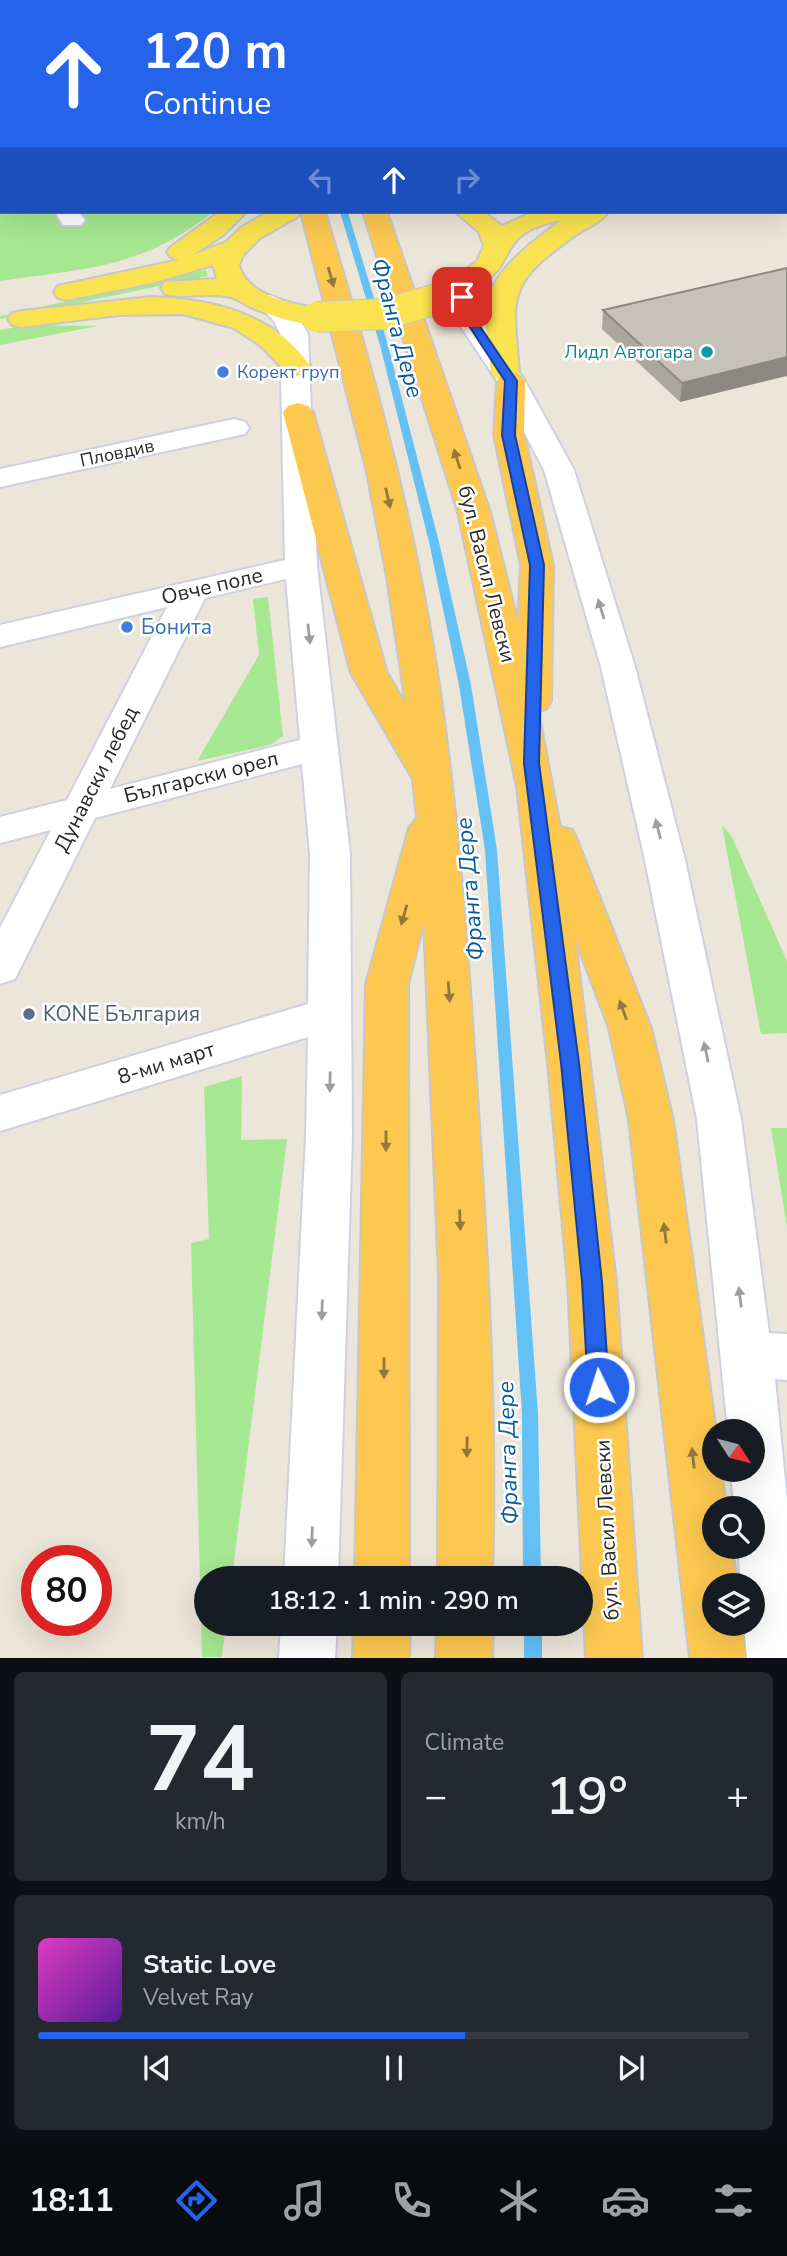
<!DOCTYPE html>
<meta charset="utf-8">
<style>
body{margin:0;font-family:"Nunito Sans",sans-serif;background:#242831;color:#f1f3f6;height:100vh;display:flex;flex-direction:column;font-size:26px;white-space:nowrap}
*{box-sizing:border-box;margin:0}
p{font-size:23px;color:#9ea1a6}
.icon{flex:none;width:38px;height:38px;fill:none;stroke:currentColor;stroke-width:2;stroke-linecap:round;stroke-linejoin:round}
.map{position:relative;height:1658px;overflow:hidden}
.drawer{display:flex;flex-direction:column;gap:14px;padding:14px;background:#0d0f14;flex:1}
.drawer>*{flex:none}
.hud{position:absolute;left:0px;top:0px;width:788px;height:214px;box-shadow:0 7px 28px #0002;background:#2563eb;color:#fff;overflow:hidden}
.needle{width:46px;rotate:126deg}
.tools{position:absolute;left:702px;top:1419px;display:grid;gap:14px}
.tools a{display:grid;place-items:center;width:63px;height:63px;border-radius:50%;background:#171b24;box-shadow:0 7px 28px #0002;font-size:35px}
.speed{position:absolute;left:21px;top:1545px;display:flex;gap:14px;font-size:35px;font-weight:700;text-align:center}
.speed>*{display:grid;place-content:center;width:91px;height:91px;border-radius:50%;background:#171b24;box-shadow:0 7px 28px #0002;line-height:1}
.speed .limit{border:10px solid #d22;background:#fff;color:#111}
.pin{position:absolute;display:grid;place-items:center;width:60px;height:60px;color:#fff;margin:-30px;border-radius:14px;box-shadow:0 4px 10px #0006}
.me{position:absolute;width:77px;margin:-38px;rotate:356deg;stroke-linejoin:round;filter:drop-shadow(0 0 5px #0008)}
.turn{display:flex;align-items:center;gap:24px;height:147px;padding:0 28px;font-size:32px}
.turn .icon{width:91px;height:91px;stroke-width:2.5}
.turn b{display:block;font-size:49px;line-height:60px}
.lanes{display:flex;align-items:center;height:66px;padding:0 28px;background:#0003;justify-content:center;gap:35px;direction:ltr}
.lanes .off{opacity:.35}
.big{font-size:52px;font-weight:600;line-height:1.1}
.drawer .widget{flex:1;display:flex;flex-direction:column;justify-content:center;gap:10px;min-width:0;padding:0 24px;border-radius:10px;background:#242831}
.drawer .dial{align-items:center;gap:0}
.dial b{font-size:91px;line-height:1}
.song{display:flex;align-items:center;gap:21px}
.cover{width:84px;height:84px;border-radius:10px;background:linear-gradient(135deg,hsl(310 70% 55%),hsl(270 70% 35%))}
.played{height:7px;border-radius:4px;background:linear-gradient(90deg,#2563eb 60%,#363941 60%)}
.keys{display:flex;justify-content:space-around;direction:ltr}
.heat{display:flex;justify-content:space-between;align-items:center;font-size:38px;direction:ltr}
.drawer .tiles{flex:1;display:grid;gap:14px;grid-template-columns:1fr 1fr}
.widget:last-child{grid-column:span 2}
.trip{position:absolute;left:194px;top:1566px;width:399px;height:70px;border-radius:35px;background:#171b24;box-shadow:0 7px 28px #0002;font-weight:600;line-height:70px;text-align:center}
.dock{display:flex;height:112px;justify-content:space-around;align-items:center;background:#090b0e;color:#9ea1a6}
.dock .icon{width:49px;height:49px}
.dock .on{color:#2563eb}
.dock b{font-size:32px;color:#f1f3f6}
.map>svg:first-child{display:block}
</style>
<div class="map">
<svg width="787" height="1658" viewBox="0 0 787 1658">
<rect width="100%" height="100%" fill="#ece5d9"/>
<!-- green -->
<g fill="#a6e791">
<path d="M 0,129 L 2,212 L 213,212 C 140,269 88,268 0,281 Z"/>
<path d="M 206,270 L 208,276 L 0,319 L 0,316 Z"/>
<path d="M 29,325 L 98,326 L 0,345 L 0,330 Z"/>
<path d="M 268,597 L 283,736 L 270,745 L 197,761 L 259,655 L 253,599 Z"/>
<path d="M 722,825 L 732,837 L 787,961 L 787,1033 L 761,1034 Z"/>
<path d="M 242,1076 L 241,1140 L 287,1139 L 232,1578 L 206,1578 L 206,1624 L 226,1624 L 222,1657 L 202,1657 L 191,1243 L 209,1239 L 204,1087 Z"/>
<path d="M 771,1128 L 787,1128 L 787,1227 Z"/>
</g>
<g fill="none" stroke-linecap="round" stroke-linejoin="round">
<!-- stream -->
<g fill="#63c1f6" fill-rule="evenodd">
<rect x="310" y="0" width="6" height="2"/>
<path d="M 340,212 L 348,212 L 388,345 L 439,542 L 471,685 L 497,850 L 538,1414 L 541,1578 L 523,1578 L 522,1414 L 485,850 L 459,685 L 429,542 L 380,345 Z"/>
<rect x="524" y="1624" width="18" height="34"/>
</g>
<!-- pedestrian casing -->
<g stroke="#ced0e3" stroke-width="3">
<rect id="pedestrian" x="786" y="65" width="1" height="11"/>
</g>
<!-- minor casing -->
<g stroke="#ced0e3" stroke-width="4">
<g id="minor">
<path d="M 195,0 L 215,0 L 194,2 Z"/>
<path d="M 237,0 L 257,0 L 236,2 Z"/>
<rect x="367" y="0" width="20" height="2"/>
<rect x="786" y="22" width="1" height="12"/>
<rect x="0" y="30" width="2" height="12"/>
<path d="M 0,71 L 2,72 L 2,91 L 0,90 Z"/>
<rect x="0" y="122" width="2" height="14"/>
<path d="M 55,212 L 79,212 L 85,220 L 81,225 L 63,225 Z"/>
<path d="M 467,274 L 476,276 L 480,282 L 475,297 L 477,309 L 525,381 L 574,470 L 635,667 L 685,860 L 741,1119 L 769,1333 L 787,1334 L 787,1380 L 775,1379 L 787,1500 L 787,1658 L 747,1658 L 744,1624 L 752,1624 L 752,1586 L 741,1586 L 738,1547 L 752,1547 L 752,1508 L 734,1508 L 731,1470 L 752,1470 L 752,1432 L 728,1432 L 697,1119 L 645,860 L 601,667 L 544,470 L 497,381 L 449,309 C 449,297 450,287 458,276 Z"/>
<path d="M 269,295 C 289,300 299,317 308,334 L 317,566 L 350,854 L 352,1136 L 338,1578 L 284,1578 L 306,1136 L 308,1037 L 0,1131 L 0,1095 L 308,1004 L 310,854 L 302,764 L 95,818 L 15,979 L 0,984 L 0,928 L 51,830 L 0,843 L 0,817 L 67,800 L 167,607 L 0,647 L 0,625 L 285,560 L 280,334 L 274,321 L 256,303 L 259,297 ZM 286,579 L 300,740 L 110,789 L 205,598 Z"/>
<path d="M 234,419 L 245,422 L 249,428 L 245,434 L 0,487 L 0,469 Z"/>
<path d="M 281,1624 L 337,1624 L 335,1658 L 279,1658 Z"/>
</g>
</g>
<!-- primary casing -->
<g stroke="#c7c7c7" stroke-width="4">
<g id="primary">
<path d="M 219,212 L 246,212 L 223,235 L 193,255 L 226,242 L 242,227 L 268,212 L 300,212 L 297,217 L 260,238 L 243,255 L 239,265 C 248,299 298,304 327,311 L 331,317 L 327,323 C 305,328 271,316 251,307 C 244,304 238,299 231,297 C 209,292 186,299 165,294 L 161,288 L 165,282 L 217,279 L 213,265 L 152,283 L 67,300 L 58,298 L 54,292 L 58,286 L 179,260 L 171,257 L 167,252 L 171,247 Z"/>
<path d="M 456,212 L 484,212 L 502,226 L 533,212 L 608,212 C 601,223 583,229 573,237 C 505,285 513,296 519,372 L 515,378 L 505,381 L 495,378 L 491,372 C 489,350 484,327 487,306 C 492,269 535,240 562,220 C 548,223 533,226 521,236 C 510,245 507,256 500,267 C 489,282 452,307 435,303 L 431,297 L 477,261 L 484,246 L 479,232 Z"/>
<path d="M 151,297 C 212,299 274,313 311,367 L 307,373 L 297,376 L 287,373 L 261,346 L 234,328 L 183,314 L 118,315 L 22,327 L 12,325 L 8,319 L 12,313 L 22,311 Z"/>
</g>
</g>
<!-- trunk casing -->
<g stroke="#c7c7c7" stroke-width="4">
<g id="trunk">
<path d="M 273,0 L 293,0 L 272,2 Z"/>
<rect x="326" y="0" width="20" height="2"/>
<path d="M 301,212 L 325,212 C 361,332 396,452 420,575 C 453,740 465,910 476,1079 C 487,1244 497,1412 492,1578 L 438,1578 L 439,1276 L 424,921 L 408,984 L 409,1578 L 355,1578 L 366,984 L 409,828 L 417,818 L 413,779 L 351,673 L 283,412 L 288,406 L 298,403 L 308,406 L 313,412 L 387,673 L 406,705 L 387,577 L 367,472 Z"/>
<path d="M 363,212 L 387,212 L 490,512 L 518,623 L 521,565 L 494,435 L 497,381 L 501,375 L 511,372 L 521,375 L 525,381 L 524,435 L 553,565 L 551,701 L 546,709 L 538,711 L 560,827 L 572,830 L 577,840 L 651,1028 L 673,1120 L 716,1432 L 714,1470 L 721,1470 L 726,1508 L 714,1508 L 714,1547 L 732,1547 L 737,1586 L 714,1586 L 714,1624 L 742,1624 L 746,1658 L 690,1658 L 629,1120 L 609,1028 L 575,938 L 616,1282 L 642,1658 L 586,1658 L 568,1282 L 548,1063 L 517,786 L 458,512 Z"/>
<path d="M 354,1624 L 410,1624 L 409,1658 L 353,1658 Z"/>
<path d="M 437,1624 L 493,1624 L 492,1658 L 436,1658 Z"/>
</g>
</g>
<!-- pedestrian -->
<use href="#pedestrian" fill="#fff" fill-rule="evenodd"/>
<!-- minor -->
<use href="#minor" fill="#fff" fill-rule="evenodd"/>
<!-- primary -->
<use href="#primary" fill="#fae350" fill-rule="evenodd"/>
<!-- trunk -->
<use href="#trunk" fill="#fcc850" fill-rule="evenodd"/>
<!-- primary-bridge casing -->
<g stroke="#c7c7c7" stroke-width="32" stroke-linecap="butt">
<path id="primary-bridge" d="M 317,317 L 384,314 L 444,297"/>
</g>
<!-- primary-bridge -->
<use href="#primary-bridge" stroke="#fae350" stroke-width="30"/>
</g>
<!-- wall -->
<path fill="#aba79f" d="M 787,268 L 680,402 L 602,329 L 603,310 Z"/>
<!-- shaded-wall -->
<path fill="#8b8882" d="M 787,357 L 787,376 L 680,402 L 682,383 Z"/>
<!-- building -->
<path fill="#c7c2b9" stroke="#8b8882" stroke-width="2" d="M 787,268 L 787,357 L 682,383 L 603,310 Z"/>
<!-- one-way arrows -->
<defs><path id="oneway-solid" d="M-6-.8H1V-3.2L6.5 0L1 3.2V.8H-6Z" transform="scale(1.75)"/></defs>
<g fill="#92783c">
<use href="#oneway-solid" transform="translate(331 277) rotate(74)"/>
<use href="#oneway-solid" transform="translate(457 459) rotate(-108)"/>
<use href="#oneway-solid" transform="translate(388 498) rotate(77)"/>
<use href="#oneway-solid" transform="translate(404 915) rotate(106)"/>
<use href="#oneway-solid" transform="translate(449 992) rotate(86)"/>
<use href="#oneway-solid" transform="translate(623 1010) rotate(-110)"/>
<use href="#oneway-solid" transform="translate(386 1141) rotate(90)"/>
<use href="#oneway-solid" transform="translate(460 1220) rotate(88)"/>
<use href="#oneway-solid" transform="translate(665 1233) rotate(-97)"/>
<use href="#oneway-solid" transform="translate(384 1368) rotate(90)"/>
<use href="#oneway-solid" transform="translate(467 1447) rotate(91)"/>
<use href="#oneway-solid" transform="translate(693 1458) rotate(-97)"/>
</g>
<g fill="#9e9e9e">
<use href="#oneway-solid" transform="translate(601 609) rotate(-107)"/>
<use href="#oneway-solid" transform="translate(309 634) rotate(84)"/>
<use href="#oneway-solid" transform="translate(658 829) rotate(-104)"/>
<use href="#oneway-solid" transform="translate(706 1052) rotate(-102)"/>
<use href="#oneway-solid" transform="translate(330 1082) rotate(91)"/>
<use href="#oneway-solid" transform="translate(740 1297) rotate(-97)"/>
<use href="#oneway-solid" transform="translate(322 1310) rotate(92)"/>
<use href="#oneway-solid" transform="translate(312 1537) rotate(92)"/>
</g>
<!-- route -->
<path fill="#2563eb" stroke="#184099" stroke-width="2" d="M 458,295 L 468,297 L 469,309 L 475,319 L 517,381 L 515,435 L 544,565 L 539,763 L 579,1063 L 602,1282 L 609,1387 L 606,1394 L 599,1397 L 591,1394 L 588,1387 L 582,1282 L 561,1063 L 524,763 L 530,565 L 502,435 L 505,381 L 458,309 Z"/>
<!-- markers -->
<circle fill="#0f9aa8" stroke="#fff" stroke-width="2.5" cx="707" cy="352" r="7"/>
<g fill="#3f7fe0" stroke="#fff" stroke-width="2.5">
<circle cx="223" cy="372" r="7"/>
<circle cx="127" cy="627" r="7"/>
</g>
<circle fill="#5c6f8a" stroke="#fff" stroke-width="2.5" cx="29" cy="1014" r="7"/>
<g text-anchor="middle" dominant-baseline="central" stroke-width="5" stroke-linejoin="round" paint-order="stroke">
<!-- far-culture labels -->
<g font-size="18" fill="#0d838f" stroke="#fff" text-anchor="end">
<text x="693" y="352">Лидл Автогара</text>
</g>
<!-- far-shop labels -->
<g font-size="18" fill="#366cbe" stroke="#fff" text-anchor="start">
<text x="237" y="372">Корект груп</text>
</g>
<!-- far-street labels -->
<g font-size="18" fill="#282828" stroke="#fff">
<text transform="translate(117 453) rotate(-12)">Пловдив</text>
</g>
<!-- street labels -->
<g font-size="21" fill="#282828" stroke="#fff">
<text transform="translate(487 574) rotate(76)">бул. Васил Левски</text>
<text transform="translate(212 586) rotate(-13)">Овче поле</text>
<text transform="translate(201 777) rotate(-14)">Български орел</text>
<text transform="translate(96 779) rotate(-63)">Дунавски лебед</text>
<text transform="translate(166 1063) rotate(-17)">8-ми март</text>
<text transform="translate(607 1530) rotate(-93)">бул. Васил Левски</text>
</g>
<!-- shop labels -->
<g font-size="21" fill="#366cbe" stroke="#fff" text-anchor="start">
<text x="141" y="627">Бонита</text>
</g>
<!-- service labels -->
<g font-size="21" fill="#4e5e75" stroke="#fff" text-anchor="start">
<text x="43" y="1014">KONE България</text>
</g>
<!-- water labels -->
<g font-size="23" font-style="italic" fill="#045ba0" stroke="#fff">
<text transform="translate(397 328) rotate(75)">Франга Дере</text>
<text transform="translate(470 889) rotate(-95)">Франга Дере</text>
<text transform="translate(508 1453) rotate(-92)">Франга Дере</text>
</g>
</g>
</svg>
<div class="tools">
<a><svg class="needle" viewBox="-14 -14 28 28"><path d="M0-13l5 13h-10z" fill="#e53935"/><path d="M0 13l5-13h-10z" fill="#9ea1a6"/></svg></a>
<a><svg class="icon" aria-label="search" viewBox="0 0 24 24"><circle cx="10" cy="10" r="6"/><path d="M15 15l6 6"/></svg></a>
<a><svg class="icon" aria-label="layers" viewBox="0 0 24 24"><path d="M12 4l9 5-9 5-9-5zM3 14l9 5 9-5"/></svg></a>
</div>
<div class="speed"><div class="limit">80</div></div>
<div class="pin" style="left:462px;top:297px;background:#d93025"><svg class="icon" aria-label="arrive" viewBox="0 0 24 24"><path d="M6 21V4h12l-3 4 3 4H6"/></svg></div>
<svg class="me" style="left:599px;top:1387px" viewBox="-20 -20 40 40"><circle r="17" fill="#2563eb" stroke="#fff" stroke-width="3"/><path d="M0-11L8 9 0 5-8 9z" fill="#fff"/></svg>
<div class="trip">18:12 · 1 min · 290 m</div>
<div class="hud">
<div class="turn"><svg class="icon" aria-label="ahead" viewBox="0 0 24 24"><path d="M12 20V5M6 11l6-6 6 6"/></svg><div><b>120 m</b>Continue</div></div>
<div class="lanes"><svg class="icon off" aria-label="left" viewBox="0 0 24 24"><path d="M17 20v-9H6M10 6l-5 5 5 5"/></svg><svg class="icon" aria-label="ahead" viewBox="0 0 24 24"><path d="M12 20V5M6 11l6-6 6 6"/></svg><svg class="icon off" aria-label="right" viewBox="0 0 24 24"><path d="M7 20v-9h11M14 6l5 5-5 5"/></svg></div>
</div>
</div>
<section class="drawer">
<div class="tiles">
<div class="widget dial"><b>74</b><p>km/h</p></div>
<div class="widget"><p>Climate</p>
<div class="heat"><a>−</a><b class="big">19°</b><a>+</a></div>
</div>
<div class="widget">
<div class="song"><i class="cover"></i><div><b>Static Love</b><p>Velvet Ray</p></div></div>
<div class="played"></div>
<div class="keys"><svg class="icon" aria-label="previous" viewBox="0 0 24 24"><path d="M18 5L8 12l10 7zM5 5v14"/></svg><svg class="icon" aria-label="pause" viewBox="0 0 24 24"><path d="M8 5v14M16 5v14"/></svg><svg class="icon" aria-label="next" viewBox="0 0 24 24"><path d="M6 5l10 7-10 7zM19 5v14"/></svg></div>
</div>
</div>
</section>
<nav class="dock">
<b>18:11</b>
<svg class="icon on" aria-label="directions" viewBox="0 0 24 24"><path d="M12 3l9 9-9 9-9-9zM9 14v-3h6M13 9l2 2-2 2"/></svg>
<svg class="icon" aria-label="music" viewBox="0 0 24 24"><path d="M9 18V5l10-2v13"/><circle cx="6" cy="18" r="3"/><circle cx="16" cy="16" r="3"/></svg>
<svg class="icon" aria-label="phone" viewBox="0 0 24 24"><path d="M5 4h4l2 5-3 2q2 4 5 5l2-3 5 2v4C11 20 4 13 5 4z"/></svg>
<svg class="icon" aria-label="climate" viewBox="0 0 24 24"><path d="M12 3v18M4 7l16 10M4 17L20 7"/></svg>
<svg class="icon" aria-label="car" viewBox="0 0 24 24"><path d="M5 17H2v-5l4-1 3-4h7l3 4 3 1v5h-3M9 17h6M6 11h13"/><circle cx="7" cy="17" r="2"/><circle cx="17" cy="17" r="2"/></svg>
<svg class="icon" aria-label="filters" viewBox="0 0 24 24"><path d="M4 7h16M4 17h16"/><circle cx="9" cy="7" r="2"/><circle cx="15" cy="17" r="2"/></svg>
</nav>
